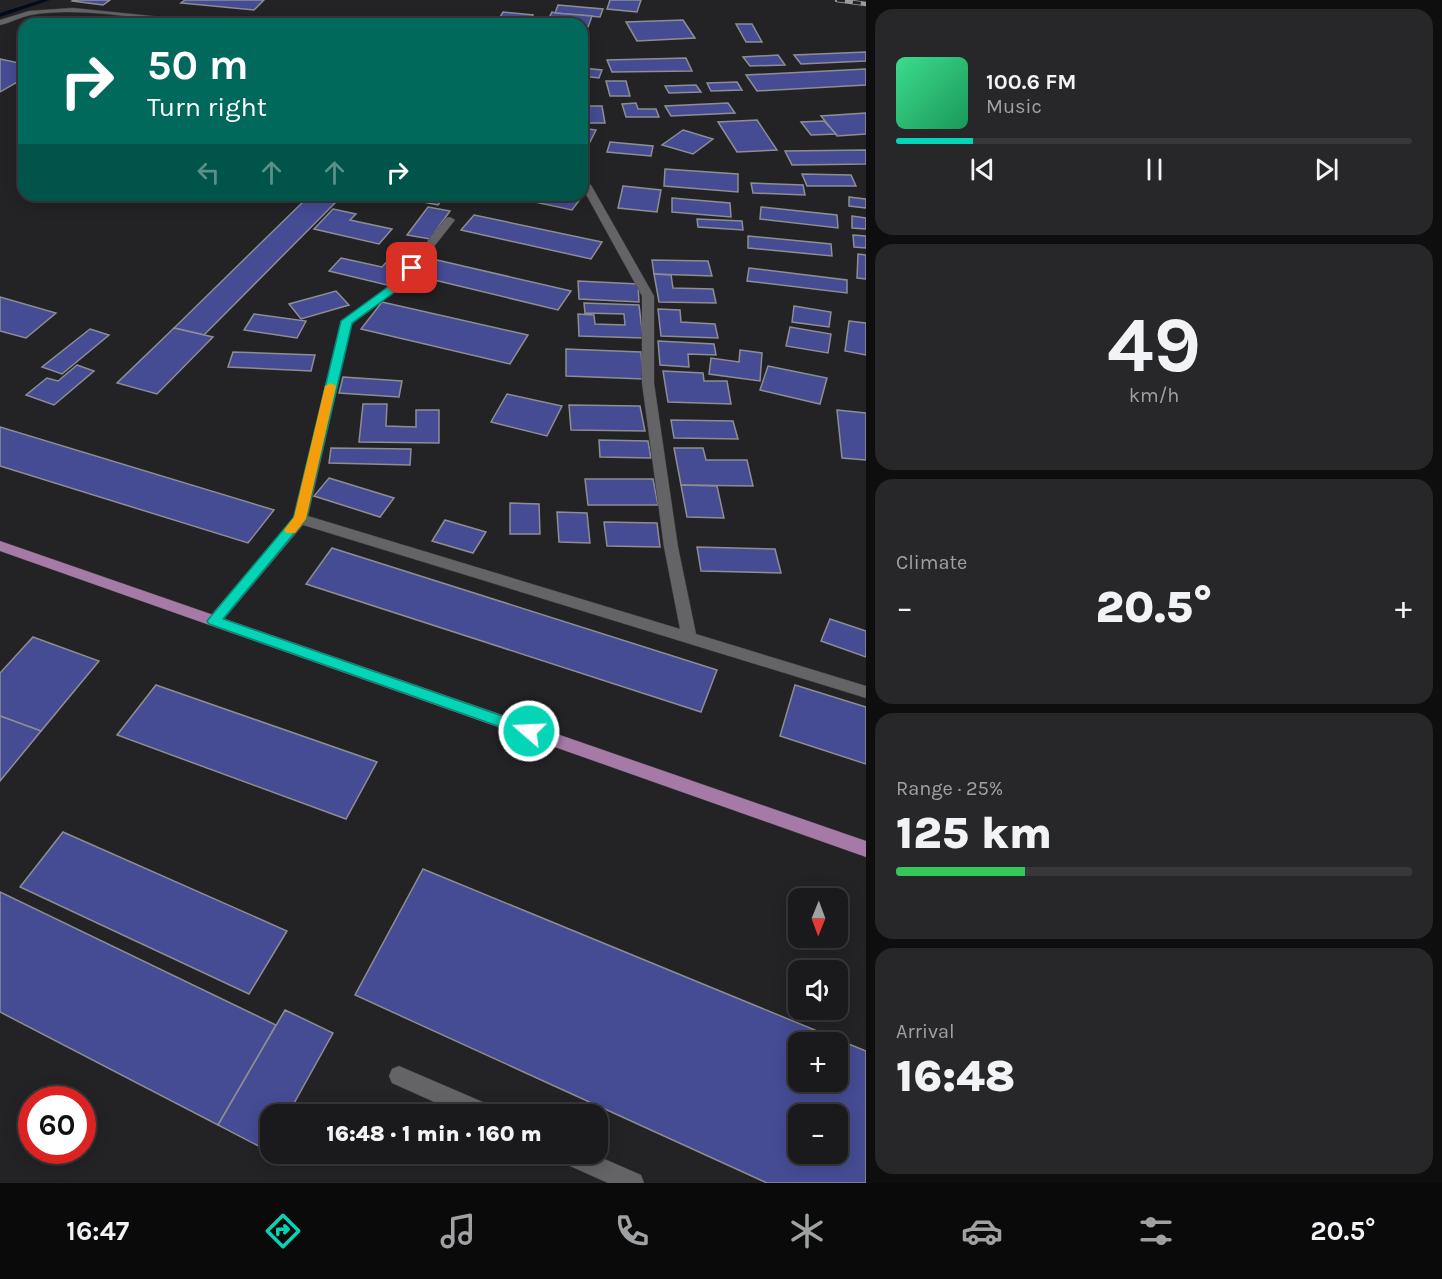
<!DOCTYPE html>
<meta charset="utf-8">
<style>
body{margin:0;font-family:Karla,sans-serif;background:#272729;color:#f1f3f6;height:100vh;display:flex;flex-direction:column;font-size:22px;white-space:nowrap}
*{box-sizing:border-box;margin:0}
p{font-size:20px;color:#9fa1a3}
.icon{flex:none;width:33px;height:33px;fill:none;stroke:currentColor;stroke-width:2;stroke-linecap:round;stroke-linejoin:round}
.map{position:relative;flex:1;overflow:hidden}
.details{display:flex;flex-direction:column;gap:9px;padding:9px;background:#0e0e0f;width:576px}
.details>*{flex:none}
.hud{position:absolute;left:18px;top:18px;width:570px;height:183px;border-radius:18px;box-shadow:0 3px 15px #0003,0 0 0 2px #38383b;background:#00695c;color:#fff;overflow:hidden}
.needle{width:39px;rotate:181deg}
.fabs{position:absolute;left:788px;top:888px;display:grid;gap:12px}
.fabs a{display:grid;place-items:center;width:60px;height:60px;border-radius:12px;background:#1a1a1c;box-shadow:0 3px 15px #0003,0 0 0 2px #38383b;font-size:30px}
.speed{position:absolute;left:18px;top:1086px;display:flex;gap:12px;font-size:30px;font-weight:700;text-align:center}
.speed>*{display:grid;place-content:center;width:78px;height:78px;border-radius:50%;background:#1a1a1c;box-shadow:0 3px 15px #0003,0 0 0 2px #38383b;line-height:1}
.speed .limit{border:9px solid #d22;background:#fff;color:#111}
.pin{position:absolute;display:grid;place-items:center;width:51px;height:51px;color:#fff;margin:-26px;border-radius:12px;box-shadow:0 3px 9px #0006}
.me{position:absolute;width:66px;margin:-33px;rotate:289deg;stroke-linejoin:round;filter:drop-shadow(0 0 4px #0008)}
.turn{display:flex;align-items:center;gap:21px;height:126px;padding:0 30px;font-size:27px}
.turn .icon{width:78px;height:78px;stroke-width:2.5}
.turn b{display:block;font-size:42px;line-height:51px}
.lanes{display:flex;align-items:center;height:57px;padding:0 30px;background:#0003;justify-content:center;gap:30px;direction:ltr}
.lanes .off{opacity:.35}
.big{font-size:45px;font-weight:800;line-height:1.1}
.details .widget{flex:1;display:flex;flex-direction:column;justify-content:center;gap:9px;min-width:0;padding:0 21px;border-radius:18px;background:#272729}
.details .dial{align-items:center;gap:0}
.dial b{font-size:78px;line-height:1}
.song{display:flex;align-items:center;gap:18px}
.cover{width:72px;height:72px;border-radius:9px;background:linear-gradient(135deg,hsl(150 70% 55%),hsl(150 70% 35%))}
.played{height:6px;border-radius:3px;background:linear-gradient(90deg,#04d5b6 15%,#38383b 15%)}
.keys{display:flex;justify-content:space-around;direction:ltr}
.heat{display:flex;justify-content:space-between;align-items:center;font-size:33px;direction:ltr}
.charge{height:9px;border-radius:4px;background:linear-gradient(90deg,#34c759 25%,#38383b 0)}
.trip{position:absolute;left:260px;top:1104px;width:348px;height:60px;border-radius:18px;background:#1a1a1c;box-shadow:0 3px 15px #0003,0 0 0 2px #38383b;font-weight:800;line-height:60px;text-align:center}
.dock{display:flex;height:96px;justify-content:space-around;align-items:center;background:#0a0a0b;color:#9fa1a3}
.dock .icon{width:42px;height:42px}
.dock .current{color:#04d5b6}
.dock b{font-size:27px;color:#f1f3f6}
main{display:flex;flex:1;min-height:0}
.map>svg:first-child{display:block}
</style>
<main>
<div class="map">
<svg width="866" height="1183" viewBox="0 0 866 1183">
<rect width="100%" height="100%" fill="#232225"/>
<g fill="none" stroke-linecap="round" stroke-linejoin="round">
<!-- stream -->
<path fill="#000c1e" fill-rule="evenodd" d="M 41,0 L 50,0 L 0,17 L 0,13 Z"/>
</g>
<!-- building -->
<g fill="#464c94" stroke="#8d8e92" stroke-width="1.5" fill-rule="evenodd">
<path d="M 73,0 L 110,0 L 103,5 L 72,1 Z"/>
<path d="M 185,0 L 264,0 L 254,10 L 181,3 Z"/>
<path d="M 610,0 L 641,0 L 637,12 L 607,9 Z"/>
<path d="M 558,5 L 603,9 L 600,17 L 555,13 Z"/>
<path d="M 503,12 L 533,15 L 528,24 L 496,24 Z"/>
<path d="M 552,12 L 555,13 L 592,16 L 588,27 L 582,27 L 582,24 L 548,20 Z"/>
<path d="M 683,20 L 695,38 L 637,41 L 626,22 Z"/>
<path d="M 736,24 L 752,24 L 762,42 L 746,42 Z"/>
<path d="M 866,52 L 866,61 L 801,64 L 794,55 Z"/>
<path d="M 778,55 L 785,65 L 750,66 L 743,57 Z"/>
<path d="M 686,58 L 692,71 L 612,72 L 607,60 Z"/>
<path d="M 0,59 L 24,64 L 24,82 L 19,81 L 0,92 Z"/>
<path d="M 582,68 L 602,70 L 599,78 L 582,76 Z"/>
<path d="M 866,69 L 866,85 L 757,91 L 746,75 Z"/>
<path d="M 606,81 L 626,81 L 630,96 L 610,96 Z"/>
<path d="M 737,82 L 742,90 L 711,91 L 707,83 Z"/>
<path d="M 696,85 L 701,92 L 669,93 L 665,86 Z"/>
<path d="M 636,103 L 638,109 L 656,109 L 659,117 L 626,117 L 622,104 Z"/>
<path d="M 728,103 L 735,113 L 671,116 L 665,106 Z"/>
<path d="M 585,106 L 602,106 L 605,123 L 582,123 L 582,113 L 586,113 Z"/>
<path d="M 866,113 L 866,134 L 837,136 L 821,116 Z"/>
<path d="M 757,120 L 777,150 L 737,152 L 718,122 Z"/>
<path d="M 824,121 L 836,134 L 811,135 L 801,122 Z"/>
<path d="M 582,128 L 596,130 L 590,142 L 582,141 Z"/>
<path d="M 683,130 L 713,139 L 693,154 L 662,145 Z"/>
<path d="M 610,142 L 653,146 L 651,156 L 607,152 Z"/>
<path d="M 866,150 L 866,164 L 792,165 L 785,151 Z"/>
<path d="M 665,169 L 738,174 L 738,192 L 664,186 Z"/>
<path d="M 802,174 L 851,175 L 856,186 L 807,186 Z"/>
<path d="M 751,183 L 803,185 L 805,195 L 753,193 Z"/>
<path d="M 623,186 L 661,190 L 657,212 L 618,208 Z"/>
<path d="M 582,189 L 587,190 L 572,210 L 502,195 L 582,195 Z"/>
<path d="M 399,195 L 446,195 L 438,205 L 398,197 Z"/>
<path d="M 309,196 L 336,202 L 204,335 L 174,328 Z"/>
<path d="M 849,197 L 866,199 L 866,208 L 849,206 Z"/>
<path d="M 672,198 L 730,203 L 731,217 L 672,212 Z"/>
<path d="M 428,207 L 450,211 L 430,239 L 407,235 Z"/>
<path d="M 761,207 L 837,215 L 838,228 L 760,219 Z"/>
<path d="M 333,209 L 356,214 L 350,220 L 392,229 L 379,244 L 314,229 Z"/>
<path d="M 474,215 L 602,242 L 591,259 L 461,230 Z"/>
<path d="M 852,216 L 866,218 L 866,229 L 852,228 Z"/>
<path d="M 697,219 L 742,221 L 743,230 L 698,227 Z"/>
<path d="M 853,235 L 866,236 L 866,248 L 854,247 Z"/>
<path d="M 748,236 L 831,244 L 832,256 L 748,248 Z"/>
<path d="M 858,254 L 866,255 L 866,279 L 857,278 Z"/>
<path d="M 341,258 L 382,267 L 390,258 L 411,262 L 391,286 L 329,271 Z"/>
<path d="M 437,260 L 571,291 L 558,310 L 422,277 Z"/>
<path d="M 652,260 L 708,261 L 712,276 L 654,274 Z"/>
<path d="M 749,268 L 847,280 L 847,293 L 747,281 Z"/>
<path d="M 654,274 L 671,275 L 673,288 L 713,289 L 716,303 L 659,302 Z"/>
<path d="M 578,281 L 638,284 L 639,302 L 579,299 Z"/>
<path d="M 336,291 L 349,305 L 301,319 L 289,304 Z"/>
<path d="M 0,297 L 56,313 L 26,338 L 0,331 Z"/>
<path d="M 382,302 L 528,335 L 510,364 L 361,329 Z"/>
<path d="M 584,303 L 639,305 L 643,338 L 579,336 L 578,314 L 594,315 L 595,324 L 625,325 L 624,314 L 585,313 Z"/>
<path d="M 794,306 L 831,312 L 829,327 L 792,322 Z"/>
<path d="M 658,309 L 680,310 L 681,322 L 715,324 L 718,338 L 661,336 Z"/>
<path d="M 254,314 L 306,321 L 297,338 L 244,330 Z"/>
<path d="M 849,321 L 866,323 L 866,355 L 845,351 Z"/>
<path d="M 790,327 L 831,334 L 828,353 L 786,346 Z"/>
<path d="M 174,328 L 213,337 L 157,394 L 117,383 Z"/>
<path d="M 90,329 L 109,335 L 62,374 L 42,367 Z"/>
<path d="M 658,341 L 714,344 L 716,355 L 688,354 L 689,367 L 660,365 Z"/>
<path d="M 566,349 L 641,352 L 643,379 L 566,376 Z"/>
<path d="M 740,350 L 762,353 L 760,381 L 709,374 L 711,358 L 739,362 Z"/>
<path d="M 233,352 L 315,355 L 311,371 L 228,367 Z"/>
<path d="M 77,365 L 94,371 L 54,405 L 26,395 L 47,378 L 58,381 Z"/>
<path d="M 768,366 L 827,378 L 820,404 L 760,390 Z"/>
<path d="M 663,371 L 703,373 L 704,381 L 727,381 L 731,404 L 668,402 Z"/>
<path d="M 343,377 L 402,381 L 399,397 L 339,393 Z"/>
<path d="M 507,394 L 562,406 L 547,436 L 491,422 Z"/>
<path d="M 363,404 L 387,404 L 386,426 L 416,427 L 416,410 L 439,410 L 439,443 L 359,442 Z"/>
<path d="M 569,405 L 640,406 L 645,431 L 571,430 Z"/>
<path d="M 837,410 L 866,413 L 866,460 L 842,458 Z"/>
<path d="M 671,420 L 733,421 L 738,439 L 674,438 Z"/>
<path d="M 0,427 L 274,510 L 248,543 L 0,466 Z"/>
<path d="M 599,440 L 648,441 L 651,458 L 600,457 Z"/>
<path d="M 331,448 L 411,449 L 410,465 L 329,463 Z"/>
<path d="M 674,448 L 703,448 L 706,460 L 747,460 L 753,486 L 681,485 Z"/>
<path d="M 329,478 L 394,498 L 380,517 L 314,496 Z"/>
<path d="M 585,479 L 653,479 L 658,505 L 588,505 Z"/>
<path d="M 681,485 L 717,486 L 724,518 L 687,517 Z"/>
<path d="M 510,503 L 539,504 L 540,534 L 510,534 Z"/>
<path d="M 557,512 L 587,513 L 590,543 L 559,542 Z"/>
<path d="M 445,520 L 486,532 L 473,553 L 432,541 Z"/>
<path d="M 604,522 L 657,523 L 660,547 L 607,546 Z"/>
<path d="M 697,547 L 775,549 L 781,573 L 701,571 Z"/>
<path d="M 332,548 L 717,670 L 701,712 L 306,584 Z"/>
<path d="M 830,619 L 866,631 L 866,657 L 821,641 Z"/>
<path d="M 33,637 L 99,661 L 41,731 L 0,716 L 0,673 Z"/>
<path d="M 156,685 L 377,762 L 346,819 L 117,735 Z"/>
<path d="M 795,685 L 866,707 L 866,764 L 780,736 Z"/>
<path d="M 0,716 L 41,731 L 0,781 Z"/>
<path d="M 63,832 L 287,931 L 249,994 L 20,887 Z"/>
<path d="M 423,869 L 866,1051 L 866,1183 L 767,1183 L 355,995 ZM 798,1042 L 837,1042 L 837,1082 L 798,1082 ZM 798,1114 L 837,1114 L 837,1154 L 798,1154 Z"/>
<path d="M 0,892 L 276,1025 L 218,1125 L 0,1012 Z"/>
<path d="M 285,1010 L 333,1033 L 288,1114 L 270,1114 L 270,1147 L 268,1151 L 218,1125 Z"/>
</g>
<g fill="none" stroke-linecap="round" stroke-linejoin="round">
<!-- service casing -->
<g stroke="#3e3d3f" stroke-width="1">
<g id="service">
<path d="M 399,1066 L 492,1106 L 494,1114 L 461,1114 L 392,1083 L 389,1076 L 392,1069 Z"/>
<path d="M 558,1154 L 593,1154 L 641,1175 L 644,1183 L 608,1183 L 561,1162 Z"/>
</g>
</g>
<!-- minor casing -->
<g stroke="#3e3d3f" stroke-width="1">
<g id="minor">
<path d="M 73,8 L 211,22 L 215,24 C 156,24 88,5 31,15 C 20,17 10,23 0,25 L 0,20 L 29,11 Z"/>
<path d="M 586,182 L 591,185 L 654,296 L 654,383 L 678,547 L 696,634 L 866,686 L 866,698 L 303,525 L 219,625 L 209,625 L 206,621 L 293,518 L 341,322 L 395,282 L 446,218 L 450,217 L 455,220 L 403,286 L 352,324 L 308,516 L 680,629 L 664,547 L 642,383 L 642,296 L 582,187 L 582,183 Z"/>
</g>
</g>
<!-- primary casing -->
<g stroke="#3e3d3f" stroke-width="1">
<path id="primary" d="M 0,541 L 866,841 L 866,857 L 0,551 Z"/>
</g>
<!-- service -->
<use href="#service" fill="#646366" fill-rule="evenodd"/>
<!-- minor -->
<use href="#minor" fill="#646366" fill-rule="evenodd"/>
<!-- primary -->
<use href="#primary" fill="#a57aa7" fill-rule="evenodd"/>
<!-- rail casing -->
<g stroke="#9c9b9e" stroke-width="4.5">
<path id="rail" d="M 837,0 L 866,4"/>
</g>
<!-- rail -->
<use href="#rail" stroke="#232225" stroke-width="3" stroke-dasharray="8" stroke-linecap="butt"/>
</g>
<!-- route -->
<path fill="#04d5b6" stroke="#038a76" stroke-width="1.5" d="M 408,266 L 417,268 L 403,286 L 352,323 L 306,519 L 223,619 L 534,727 L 536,731 L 534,736 L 529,737 L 209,624 L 207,621 L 294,517 L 341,321 L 396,281 Z"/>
<!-- slow -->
<path fill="#f59e0b" d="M 331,383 L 336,386 L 306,519 L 295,533 L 286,533 L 284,530 L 294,517 L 325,386 Z"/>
</svg>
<div class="fabs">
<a><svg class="needle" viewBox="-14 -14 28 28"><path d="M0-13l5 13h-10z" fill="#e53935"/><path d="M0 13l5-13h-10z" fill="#9fa1a3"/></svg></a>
<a><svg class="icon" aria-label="sound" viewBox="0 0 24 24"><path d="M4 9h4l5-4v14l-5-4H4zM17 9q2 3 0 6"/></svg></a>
<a>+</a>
<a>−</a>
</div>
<div class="speed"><div class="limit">60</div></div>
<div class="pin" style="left:412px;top:268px;background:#d93025"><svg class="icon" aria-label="arrive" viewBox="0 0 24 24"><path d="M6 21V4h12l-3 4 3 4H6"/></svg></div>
<svg class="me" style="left:529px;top:731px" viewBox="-20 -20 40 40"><circle r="17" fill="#04d5b6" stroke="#fff" stroke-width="3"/><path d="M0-11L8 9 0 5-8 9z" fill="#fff"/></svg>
<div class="trip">16:48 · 1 min · 160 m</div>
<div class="hud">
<div class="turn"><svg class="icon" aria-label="right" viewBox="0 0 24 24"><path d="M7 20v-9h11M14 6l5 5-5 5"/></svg><div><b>50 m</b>Turn right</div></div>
<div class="lanes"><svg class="icon off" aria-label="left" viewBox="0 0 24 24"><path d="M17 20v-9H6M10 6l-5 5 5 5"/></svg><svg class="icon off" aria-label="ahead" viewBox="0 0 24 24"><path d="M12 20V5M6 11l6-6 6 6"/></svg><svg class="icon off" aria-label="ahead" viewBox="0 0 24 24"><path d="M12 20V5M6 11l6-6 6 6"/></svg><svg class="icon" aria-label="right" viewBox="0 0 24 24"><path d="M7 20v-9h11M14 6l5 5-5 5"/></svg></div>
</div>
</div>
<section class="details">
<div class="widget">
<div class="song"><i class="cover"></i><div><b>100.6 FM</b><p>Music</p></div></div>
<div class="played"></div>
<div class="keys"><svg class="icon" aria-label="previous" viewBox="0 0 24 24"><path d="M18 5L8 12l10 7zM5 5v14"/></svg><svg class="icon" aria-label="pause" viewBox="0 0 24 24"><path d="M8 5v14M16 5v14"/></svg><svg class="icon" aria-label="next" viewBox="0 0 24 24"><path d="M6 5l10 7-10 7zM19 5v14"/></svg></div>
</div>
<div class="widget dial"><b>49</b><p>km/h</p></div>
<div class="widget"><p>Climate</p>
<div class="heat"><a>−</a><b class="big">20.5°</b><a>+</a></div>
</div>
<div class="widget"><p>Range · 25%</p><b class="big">125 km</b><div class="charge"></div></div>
<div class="widget"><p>Arrival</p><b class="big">16:48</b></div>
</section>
</main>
<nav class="dock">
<b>16:47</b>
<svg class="icon current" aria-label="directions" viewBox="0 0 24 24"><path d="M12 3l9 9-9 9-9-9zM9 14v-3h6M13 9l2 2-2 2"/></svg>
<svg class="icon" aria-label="music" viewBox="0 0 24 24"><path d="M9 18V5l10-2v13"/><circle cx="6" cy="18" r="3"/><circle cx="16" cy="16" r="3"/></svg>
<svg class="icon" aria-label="phone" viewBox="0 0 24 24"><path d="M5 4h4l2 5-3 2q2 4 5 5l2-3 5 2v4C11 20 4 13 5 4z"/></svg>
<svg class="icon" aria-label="climate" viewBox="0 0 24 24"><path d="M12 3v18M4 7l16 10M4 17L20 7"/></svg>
<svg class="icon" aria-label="car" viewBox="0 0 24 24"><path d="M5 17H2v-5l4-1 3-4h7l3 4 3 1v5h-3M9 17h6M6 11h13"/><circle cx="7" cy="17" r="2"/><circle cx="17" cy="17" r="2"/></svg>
<svg class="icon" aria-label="filters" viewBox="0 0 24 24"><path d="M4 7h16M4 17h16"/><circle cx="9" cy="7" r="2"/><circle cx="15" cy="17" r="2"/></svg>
<b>20.5°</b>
</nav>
